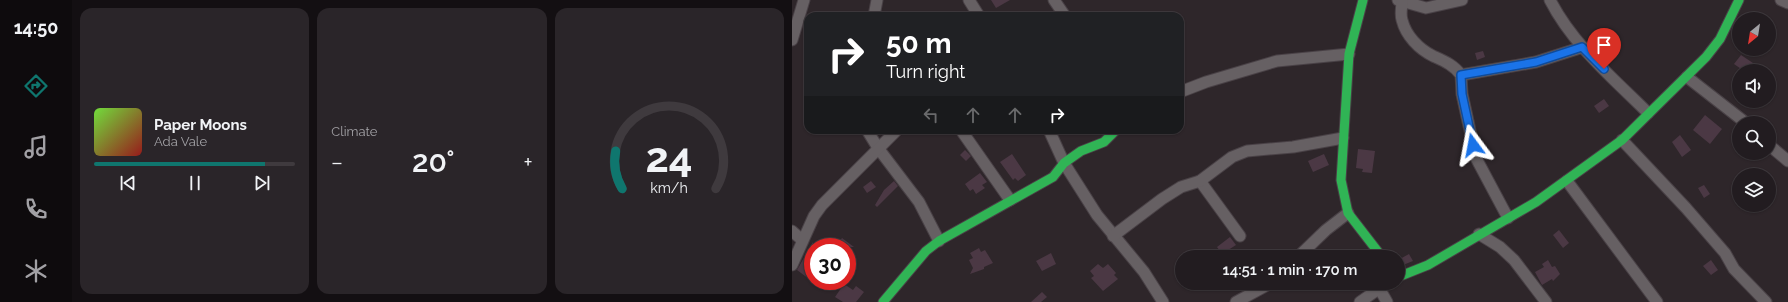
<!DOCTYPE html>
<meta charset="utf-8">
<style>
body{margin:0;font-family:Raleway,sans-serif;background:#2a2529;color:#f1f3f6;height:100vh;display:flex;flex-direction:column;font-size:15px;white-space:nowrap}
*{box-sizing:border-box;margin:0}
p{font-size:13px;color:#a2a1a5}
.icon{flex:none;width:22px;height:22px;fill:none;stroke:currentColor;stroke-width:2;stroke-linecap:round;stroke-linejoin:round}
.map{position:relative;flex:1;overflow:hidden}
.side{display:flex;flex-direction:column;gap:8px;padding:8px;background:#130f12;width:720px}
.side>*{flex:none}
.guide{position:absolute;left:12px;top:12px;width:380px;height:122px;border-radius:12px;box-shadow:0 1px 3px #0004,0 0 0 1px #3f3a3e;background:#202124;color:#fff;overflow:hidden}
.needle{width:26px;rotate:210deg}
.fabs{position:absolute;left:940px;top:12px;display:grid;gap:8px}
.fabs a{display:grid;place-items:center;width:44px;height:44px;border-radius:50%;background:#221c20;box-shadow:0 1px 3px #0004,0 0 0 1px #3f3a3e;font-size:20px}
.speed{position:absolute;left:12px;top:238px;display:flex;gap:8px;font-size:20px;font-weight:700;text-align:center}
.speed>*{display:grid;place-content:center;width:52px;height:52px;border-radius:50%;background:#221c20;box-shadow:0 1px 3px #0004,0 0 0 1px #3f3a3e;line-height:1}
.speed .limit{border:6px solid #d22;background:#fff;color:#111}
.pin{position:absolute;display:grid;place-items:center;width:34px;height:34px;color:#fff;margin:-41px -17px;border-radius:50% 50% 50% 0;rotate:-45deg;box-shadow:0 0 4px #0007}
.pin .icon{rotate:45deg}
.me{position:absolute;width:44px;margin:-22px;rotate:347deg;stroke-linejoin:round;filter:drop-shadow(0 0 3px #0008)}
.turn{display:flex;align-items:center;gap:14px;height:84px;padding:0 16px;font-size:18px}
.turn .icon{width:52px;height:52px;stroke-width:2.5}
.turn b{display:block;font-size:28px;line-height:34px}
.lanes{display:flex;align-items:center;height:38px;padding:0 16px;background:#0003;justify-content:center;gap:20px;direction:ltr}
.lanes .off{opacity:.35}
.big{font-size:30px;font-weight:600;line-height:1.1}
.side .widget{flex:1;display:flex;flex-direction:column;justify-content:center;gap:6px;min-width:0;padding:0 14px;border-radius:12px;background:#2a2529}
.side .dial{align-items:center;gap:0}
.dial svg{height:104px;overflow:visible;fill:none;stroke:#3f3a3e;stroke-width:7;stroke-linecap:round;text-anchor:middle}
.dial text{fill:#f1f3f6;stroke:none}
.song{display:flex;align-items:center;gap:12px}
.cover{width:48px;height:48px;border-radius:6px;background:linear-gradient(135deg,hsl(100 70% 55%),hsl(0 70% 35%))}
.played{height:4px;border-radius:2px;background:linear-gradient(90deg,#0f766e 85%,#3f3a3e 85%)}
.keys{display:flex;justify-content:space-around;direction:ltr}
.heat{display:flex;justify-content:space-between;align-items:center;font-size:22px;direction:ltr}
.side .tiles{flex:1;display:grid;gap:8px;grid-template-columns:repeat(3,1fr)}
.trip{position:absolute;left:383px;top:250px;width:230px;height:40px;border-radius:20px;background:#221c20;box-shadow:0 1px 3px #0004,0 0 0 1px #3f3a3e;font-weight:600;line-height:40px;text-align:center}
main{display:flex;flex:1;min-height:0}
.dock{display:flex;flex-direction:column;width:72px;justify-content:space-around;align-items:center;background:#0e0b0d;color:#a2a1a5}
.dock .icon{width:28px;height:28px}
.dock .selected{color:#0f766e}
.dock b{font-size:18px;color:#f1f3f6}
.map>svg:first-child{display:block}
</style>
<main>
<nav class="dock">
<b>14:50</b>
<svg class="icon selected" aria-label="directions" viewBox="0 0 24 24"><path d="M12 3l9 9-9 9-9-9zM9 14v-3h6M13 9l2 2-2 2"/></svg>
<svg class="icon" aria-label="music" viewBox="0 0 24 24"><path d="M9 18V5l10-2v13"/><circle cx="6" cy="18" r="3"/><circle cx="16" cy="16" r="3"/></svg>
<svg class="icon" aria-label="phone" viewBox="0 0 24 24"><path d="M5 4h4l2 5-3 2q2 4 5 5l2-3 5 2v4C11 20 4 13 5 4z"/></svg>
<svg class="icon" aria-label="climate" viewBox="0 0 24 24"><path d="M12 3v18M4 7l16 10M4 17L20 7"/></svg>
</nav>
<section class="side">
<div class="tiles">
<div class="widget">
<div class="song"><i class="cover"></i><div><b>Paper Moons</b><p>Ada Vale</p></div></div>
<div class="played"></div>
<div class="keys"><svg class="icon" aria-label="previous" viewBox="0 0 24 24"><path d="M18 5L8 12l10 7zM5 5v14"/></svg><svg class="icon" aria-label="pause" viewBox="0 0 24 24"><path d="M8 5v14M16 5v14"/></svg><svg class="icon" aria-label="next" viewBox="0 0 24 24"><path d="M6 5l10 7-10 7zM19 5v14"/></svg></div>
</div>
<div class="widget"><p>Climate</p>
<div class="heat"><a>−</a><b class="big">20°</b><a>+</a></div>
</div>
<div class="widget dial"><svg viewBox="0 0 100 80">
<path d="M14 69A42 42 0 1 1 86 69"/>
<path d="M14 69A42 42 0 0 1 9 40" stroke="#0f766e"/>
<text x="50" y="56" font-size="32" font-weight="700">24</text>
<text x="50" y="72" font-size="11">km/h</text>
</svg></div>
</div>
</section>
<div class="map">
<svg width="996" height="302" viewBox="0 0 996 302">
<rect width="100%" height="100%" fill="#2e262a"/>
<!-- building -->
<g fill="#4b3844">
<path d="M 199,0 L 218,0 L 204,8 Z"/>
<path d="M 691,51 L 693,57 L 685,60 L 683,53 Z"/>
<path d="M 949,55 L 961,63 L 955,71 L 952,71 L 942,64 Z"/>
<path d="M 812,99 L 817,106 L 807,113 L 802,106 Z"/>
<path d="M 913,115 L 930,129 L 918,144 L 901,130 Z"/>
<path d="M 888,135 L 899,150 L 890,157 L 880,142 Z"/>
<path d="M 566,149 L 583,151 L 580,173 L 570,172 L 571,169 L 564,168 Z"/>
<path d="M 173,150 L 179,156 L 174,161 L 168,155 Z"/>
<path d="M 220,154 L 234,175 L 226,181 L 223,178 L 221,180 L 208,162 Z"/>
<path d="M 532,154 L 537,165 L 521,172 L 516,161 Z"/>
<path d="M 188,173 L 195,182 L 190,185 L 193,188 L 184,194 L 181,189 L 178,191 L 173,184 Z"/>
<path d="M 79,181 L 84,187 L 75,193 L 71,187 Z"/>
<path d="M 102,181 L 106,186 L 85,207 L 83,205 L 92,190 Z"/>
<path d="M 912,185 L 918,194 L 912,198 L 906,188 Z"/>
<path d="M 767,230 L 777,243 L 771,248 L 761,235 Z"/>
<path d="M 438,237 L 444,245 L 430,254 L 425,247 Z"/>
<path d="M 50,238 L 62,247 L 44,247 Z"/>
<path d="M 21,242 L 21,273 L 17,279 L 5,270 Z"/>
<path d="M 187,248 L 189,252 L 193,250 L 201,263 L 192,267 L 192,269 L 178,274 L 181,268 L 177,260 L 181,258 L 178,253 Z"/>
<path d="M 259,253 L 264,264 L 250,271 L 244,261 Z"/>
<path d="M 617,254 L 621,261 L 606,267 L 606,260 Z"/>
<path d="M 756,260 L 760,267 L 763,266 L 768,274 L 761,281 L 760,279 L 750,285 L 743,272 L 752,267 L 750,264 Z"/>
<path d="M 919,260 L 926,270 L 919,275 L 911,266 Z"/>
<path d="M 306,264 L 311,268 L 316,264 L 324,273 L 322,275 L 326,279 L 311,291 L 299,278 L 302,276 L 298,271 Z"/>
<path d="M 52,284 L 61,290 L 64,286 L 72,292 L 64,302 L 51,302 L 43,297 Z"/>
<path d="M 250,292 L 255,297 L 249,302 L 239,302 Z"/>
</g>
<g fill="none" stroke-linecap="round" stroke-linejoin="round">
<!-- street casing -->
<g stroke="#494146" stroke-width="13">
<g id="street">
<path d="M 177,0 L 187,16"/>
<path d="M 262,0 L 273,16"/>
<path d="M 606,0 L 634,8 L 670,0"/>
<path d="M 758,0 C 781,45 821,78 856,113"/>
<path d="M 989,0 L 996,3"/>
<path d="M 610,1 C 610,7 608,14 610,20 C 614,36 627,49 641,56 C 652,61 662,65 669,75 L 670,94 L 684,158 L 716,218"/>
<path d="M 82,16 L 85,0"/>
<path d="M 0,40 L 12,0"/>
<path d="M 669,75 L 744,62 L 791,47"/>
<path d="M 895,77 L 954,123"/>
<path d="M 388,92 L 414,82 L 485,61 L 557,54"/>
<path d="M 75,130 L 86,148 L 127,202 L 147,241"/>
<path d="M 169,130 L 218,200"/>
<path d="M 257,130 L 272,163 L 305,215 L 352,272 L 371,302"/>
<path d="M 830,140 L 894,208 L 933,253 L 942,269 L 974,302"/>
<path d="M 977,145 L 996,161"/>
<path d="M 408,181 L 448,236"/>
<path d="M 775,181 L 865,302"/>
<path d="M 0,231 L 10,240"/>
<path d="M 687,234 L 708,247 L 722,260 L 754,302"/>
<path d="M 321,236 L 370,199 L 389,187 L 408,181 L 440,157 L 455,151 L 501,147 L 551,138"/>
<path d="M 506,257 L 534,230 L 556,213"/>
<path d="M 0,265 L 22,216 L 30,205 L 105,130"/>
<path d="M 587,288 L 595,302"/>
<path d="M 444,302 L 479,283"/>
<path d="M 568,302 L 595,283"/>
</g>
</g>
<!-- fast casing -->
<g stroke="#494146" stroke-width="11">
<g id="fast">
<path d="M 571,0 L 557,54 L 549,180 L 556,213 L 590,257"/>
<path d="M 606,277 L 636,265 L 744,202 L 830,140 L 914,57 L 928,39 L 947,0"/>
<path d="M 91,302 L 134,251 L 147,241 L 261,177 L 272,163 L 289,151 L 312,142 L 324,130"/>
</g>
</g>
<!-- street -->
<use href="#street" stroke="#666063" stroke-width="11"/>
<!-- fast -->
<use href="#fast" stroke="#30b455" stroke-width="9"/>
</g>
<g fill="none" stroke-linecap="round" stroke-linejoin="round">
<!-- route casing -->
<g stroke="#114b97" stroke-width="10">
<path id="route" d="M 681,145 L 670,94 L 669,75 L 744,62 L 790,47 L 812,69"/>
</g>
<!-- route -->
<use href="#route" stroke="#1a73e8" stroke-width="7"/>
</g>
</svg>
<div class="fabs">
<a><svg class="needle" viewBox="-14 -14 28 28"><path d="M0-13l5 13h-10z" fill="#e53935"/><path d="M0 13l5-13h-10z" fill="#a2a1a5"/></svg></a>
<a><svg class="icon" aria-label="sound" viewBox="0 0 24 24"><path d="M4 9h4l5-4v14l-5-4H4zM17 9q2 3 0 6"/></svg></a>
<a><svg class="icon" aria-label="search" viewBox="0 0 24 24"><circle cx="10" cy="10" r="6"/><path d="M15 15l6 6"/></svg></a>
<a><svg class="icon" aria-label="layers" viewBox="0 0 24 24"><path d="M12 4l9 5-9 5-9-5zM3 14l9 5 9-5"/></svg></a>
</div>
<div class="speed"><div class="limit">30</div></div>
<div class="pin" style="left:812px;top:69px;background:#d93025"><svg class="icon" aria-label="arrive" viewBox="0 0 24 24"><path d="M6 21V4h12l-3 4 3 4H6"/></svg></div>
<svg class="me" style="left:681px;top:145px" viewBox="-20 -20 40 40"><path d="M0-17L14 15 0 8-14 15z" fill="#1a73e8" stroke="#fff" stroke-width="4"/></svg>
<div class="trip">14:51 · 1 min · 170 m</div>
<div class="guide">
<div class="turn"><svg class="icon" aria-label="right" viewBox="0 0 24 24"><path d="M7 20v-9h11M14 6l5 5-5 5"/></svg><div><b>50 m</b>Turn right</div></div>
<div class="lanes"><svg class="icon off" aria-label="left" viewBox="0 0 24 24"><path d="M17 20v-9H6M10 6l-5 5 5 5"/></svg><svg class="icon off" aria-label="ahead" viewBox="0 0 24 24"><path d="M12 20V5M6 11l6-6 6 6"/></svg><svg class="icon off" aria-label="ahead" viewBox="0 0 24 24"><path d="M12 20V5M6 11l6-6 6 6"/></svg><svg class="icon" aria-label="right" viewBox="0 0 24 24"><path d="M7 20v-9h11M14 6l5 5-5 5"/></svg></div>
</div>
</div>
</main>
